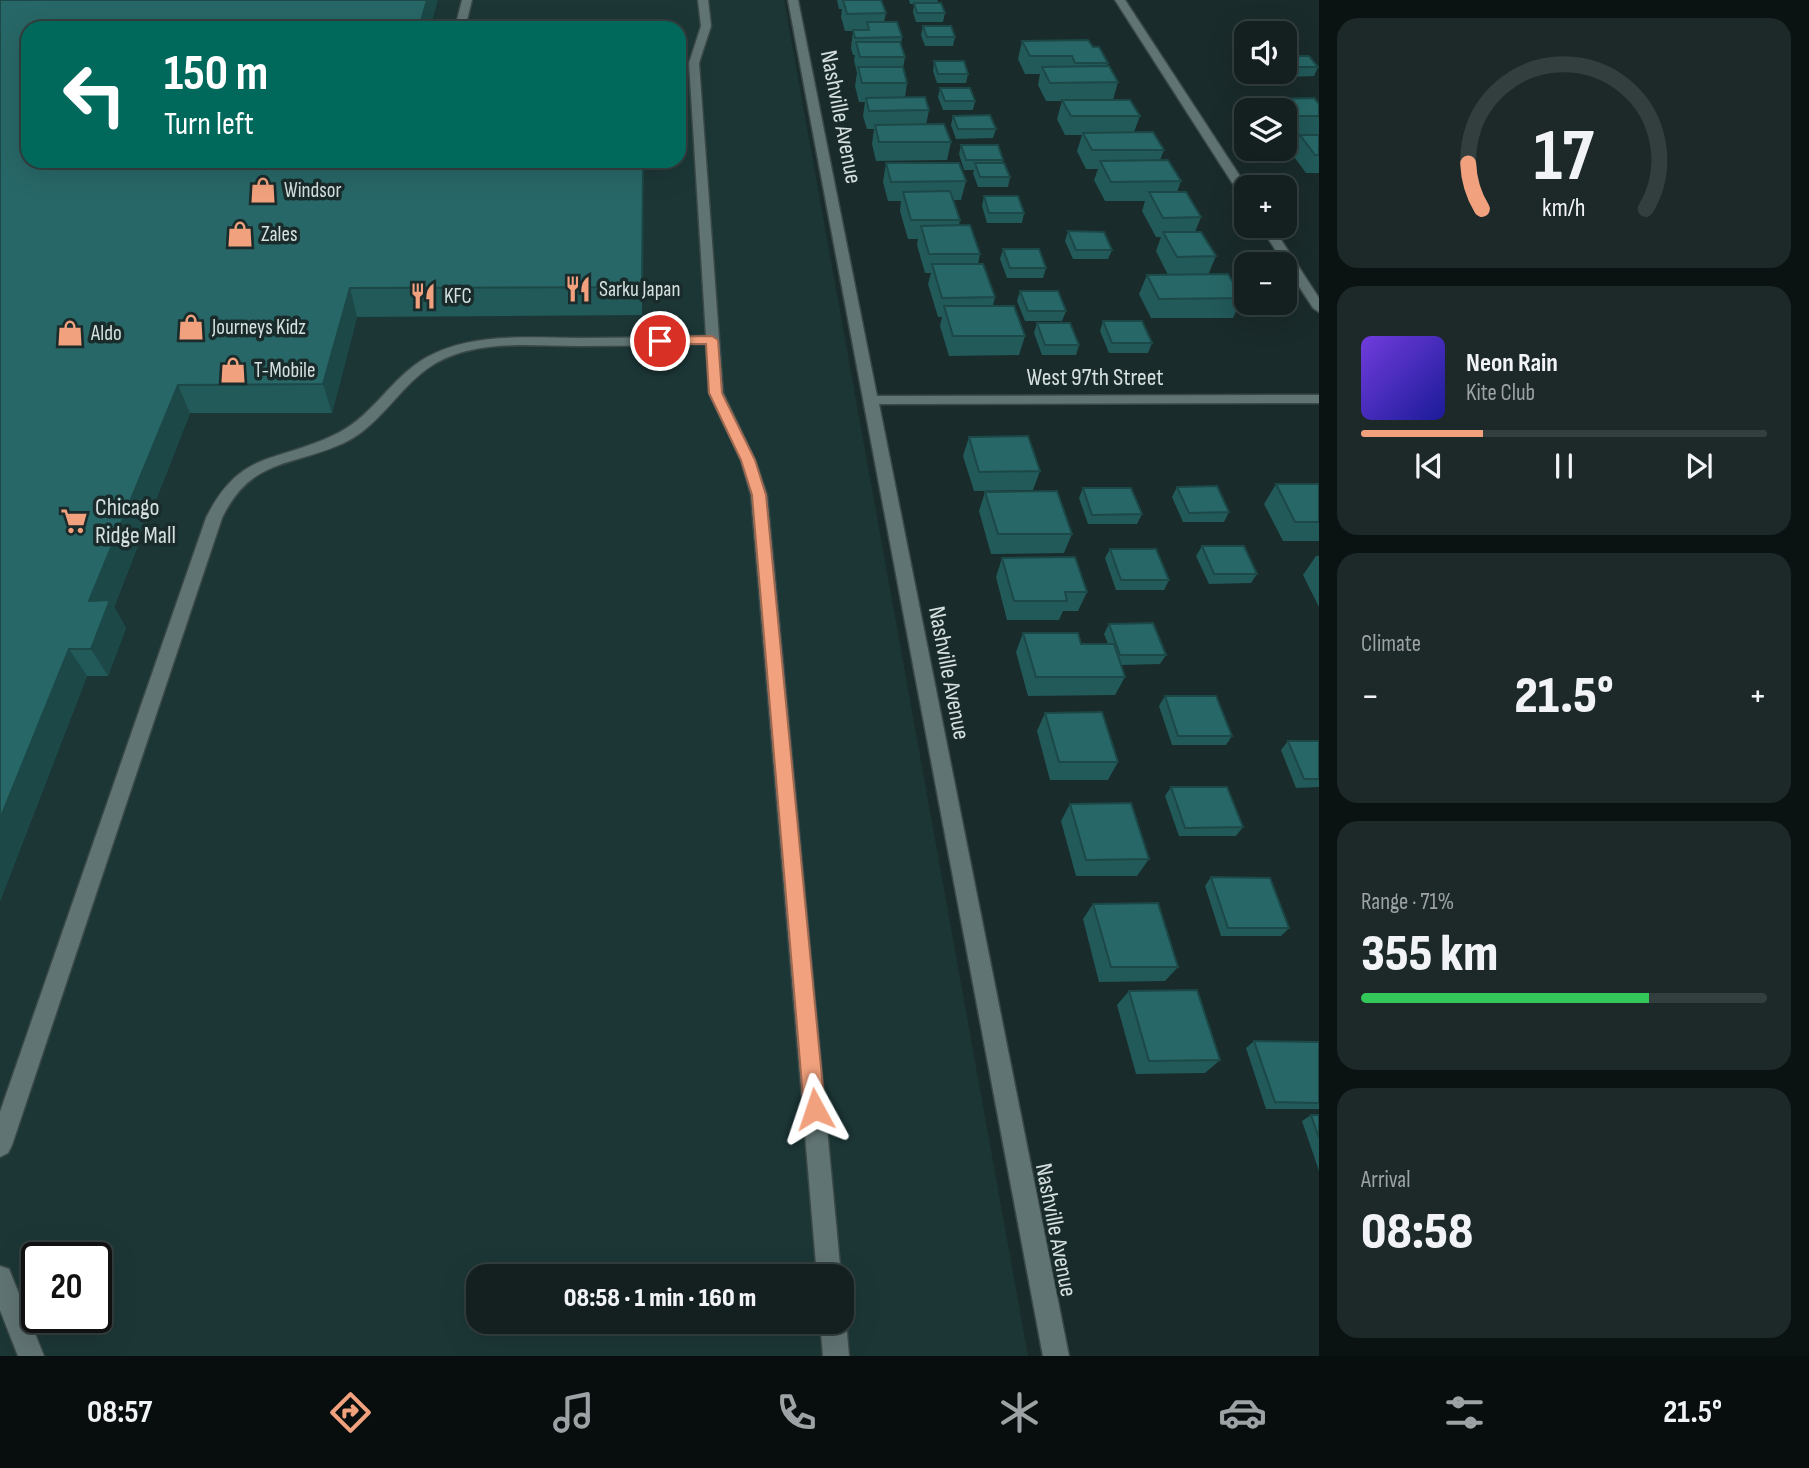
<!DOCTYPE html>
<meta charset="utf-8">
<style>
body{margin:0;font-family:"Sofia Sans Condensed",sans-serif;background:#1d2829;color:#f1f3f6;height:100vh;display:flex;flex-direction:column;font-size:26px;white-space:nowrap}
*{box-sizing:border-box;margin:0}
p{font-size:23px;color:#9da3a5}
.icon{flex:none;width:38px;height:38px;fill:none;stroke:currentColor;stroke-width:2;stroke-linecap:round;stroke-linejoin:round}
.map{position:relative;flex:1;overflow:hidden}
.sheet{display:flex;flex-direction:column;gap:18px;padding:18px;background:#0b1212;width:490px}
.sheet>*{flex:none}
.banner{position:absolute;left:21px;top:21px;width:665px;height:147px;border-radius:21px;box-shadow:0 7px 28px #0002,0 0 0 2px #333e3e;background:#00695c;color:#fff;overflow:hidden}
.fabs{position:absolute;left:1234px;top:21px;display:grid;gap:14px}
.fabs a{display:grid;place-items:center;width:63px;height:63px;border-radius:14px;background:#142020;box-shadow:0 7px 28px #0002,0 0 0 2px #333e3e;font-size:35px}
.speed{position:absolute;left:21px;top:1242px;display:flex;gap:14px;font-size:35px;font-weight:700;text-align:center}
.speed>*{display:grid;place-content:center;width:91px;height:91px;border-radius:50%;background:#142020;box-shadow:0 7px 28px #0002,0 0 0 2px #333e3e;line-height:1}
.speed .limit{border:4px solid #111;border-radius:10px;background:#fff;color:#111}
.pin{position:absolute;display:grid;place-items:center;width:60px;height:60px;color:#fff;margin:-30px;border:4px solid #fff;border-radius:50%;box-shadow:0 2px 7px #0007}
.me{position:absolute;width:77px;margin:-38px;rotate:355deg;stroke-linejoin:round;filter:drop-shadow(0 0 5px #0008)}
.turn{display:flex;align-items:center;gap:24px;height:147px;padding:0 28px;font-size:32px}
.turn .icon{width:91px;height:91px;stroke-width:2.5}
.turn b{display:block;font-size:49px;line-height:60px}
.big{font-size:52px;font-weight:800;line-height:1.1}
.sheet .widget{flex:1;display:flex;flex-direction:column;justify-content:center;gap:10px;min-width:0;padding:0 24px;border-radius:21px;background:#1d2829}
.sheet .dial{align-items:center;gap:0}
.dial svg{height:182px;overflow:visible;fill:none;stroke:#333e3e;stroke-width:7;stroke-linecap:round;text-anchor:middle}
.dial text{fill:#f1f3f6;stroke:none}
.song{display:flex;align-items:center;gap:21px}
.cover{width:84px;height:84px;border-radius:10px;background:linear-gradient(135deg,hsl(260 70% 55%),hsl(240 70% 35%))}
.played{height:7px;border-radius:4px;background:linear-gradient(90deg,#f1a17d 30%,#333e3e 30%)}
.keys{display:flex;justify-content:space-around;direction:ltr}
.heat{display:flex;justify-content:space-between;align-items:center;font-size:38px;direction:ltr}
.charge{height:10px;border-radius:5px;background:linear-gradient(90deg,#34c759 71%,#333e3e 0)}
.trip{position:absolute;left:466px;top:1264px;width:388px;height:70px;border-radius:21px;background:#142020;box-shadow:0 7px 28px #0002,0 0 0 2px #333e3e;font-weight:800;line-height:70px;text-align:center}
.menu{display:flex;height:112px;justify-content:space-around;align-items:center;background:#080d0d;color:#9da3a5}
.menu .icon{width:49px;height:49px}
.menu .active{color:#f1a17d}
.menu b{font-size:32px;color:#f1f3f6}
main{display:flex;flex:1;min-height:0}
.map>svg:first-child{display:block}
</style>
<main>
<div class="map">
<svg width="1319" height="1356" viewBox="0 0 1319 1356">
<rect width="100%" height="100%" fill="#1a2b2b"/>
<!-- built -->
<path fill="#1c3636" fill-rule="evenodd" d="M 0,0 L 784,0 L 1028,1356 L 0,1356 ZM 28,28 L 679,28 L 679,161 L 28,161 ZM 37,1258 L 96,1258 L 96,1318 L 37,1318 ZM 478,1276 L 842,1276 L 842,1321 L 478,1321 Z"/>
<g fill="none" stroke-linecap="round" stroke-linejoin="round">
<!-- lane casing -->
<g stroke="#3a4948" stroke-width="3">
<g id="lane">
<path d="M 462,0 L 472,0 L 465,28 L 455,28 Z"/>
<path d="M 698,0 L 708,0 L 711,26 L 699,63 L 723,393 L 755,460 L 767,495 L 841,1276 L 817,1276 L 751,495 L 741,460 L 709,393 L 706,344 C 663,345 621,346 578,346 C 531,346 479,339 436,363 C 400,384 382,425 344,443 C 291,467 251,458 222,518 L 12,1145 L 8,1153 L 0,1157 L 0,1112 L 206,518 C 240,450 275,463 334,435 C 372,418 391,377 427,357 C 473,332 528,338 578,338 C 621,338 663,337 706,336 L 689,63 L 701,26 Z"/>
<path d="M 0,1266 L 9,1269 L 44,1356 L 18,1356 L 0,1310 Z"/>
<path d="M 842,1312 L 846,1321 L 849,1356 L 823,1356 L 820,1321 L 842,1321 Z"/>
</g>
</g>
<!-- street casing -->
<g stroke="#3a4948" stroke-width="3">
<g id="street">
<path d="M 788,0 L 798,0 L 877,396 L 1319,395 L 1319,403 L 879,404 L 1069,1356 L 1043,1356 Z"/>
<path d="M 1115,0 L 1125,0 L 1247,187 L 1246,198 L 1240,195 Z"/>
<path d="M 1260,226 L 1272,226 L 1319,298 L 1319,312 L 1313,308 Z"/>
</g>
</g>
<!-- lane -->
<use href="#lane" fill="#607473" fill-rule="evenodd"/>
<!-- street -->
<use href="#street" fill="#607473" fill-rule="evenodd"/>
</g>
<!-- wall -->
<g fill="#225959">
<path d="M 0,0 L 28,28 L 643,161 L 642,315 L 357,317 L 332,413 L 190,413 L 114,607 L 126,628 L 108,676 L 87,676 L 0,901 Z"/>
<path d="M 837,0 L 881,0 L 886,13 L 884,22 L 902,37 L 901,44 L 905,57 L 903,68 L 907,83 L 905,98 L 929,110 L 926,125 L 951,142 L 947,160 L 876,161 L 872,144 L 874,129 L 867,129 L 863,116 L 865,102 L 859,102 L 855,86 L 857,73 L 854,60 L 855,55 L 853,55 L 851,48 L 853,31 L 845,31 L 841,17 L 842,9 L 839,9 Z"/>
<path d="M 909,0 L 938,0 L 937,3 L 945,13 L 943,22 L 916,22 L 913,12 L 914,4 L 910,4 Z"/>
<path d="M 923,26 L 955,37 L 953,46 L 925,46 L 921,35 Z"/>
<path d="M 1022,41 L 1093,47 L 1108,63 L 1107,66 L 1118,82 L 1113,100 L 1140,116 L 1134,132 L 1164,150 L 1160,160 L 1181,181 L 1177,192 L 1201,217 L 1195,232 L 1216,256 L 1208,275 L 1242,298 L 1233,318 L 1151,318 L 1139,294 L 1147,275 L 1168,275 L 1156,251 L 1161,237 L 1156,237 L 1142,211 L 1145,201 L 1105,201 L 1094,180 L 1098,169 L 1086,169 L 1077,151 L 1082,135 L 1065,135 L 1057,119 L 1062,101 L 1046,101 L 1038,85 L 1040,74 L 1025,74 L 1018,59 Z"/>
<path d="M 1284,56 L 1318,67 L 1314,76 L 1288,77 L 1284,72 Z"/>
<path d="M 934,61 L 968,74 L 966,83 L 937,83 L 933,71 Z"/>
<path d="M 940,88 L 975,101 L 973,110 L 943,110 L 938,97 Z"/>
<path d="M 1271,99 L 1319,104 L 1319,134 L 1284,135 L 1284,110 L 1267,110 Z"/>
<path d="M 953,116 L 996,129 L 993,138 L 956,139 L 951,125 Z"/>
<path d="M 1300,135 L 1319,135 L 1319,173 L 1306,173 L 1292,154 Z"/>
<path d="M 961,145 L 1003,160 L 1002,163 L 1010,177 L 1008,187 L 978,187 L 973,173 L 974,170 L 964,170 L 959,154 Z"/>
<path d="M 886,163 L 966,181 L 961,200 L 954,200 L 960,220 L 959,225 L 980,254 L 978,264 L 995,297 L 993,306 L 1025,336 L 1019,355 L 949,356 L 940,326 L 942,317 L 938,317 L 928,284 L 931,273 L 925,273 L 917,245 L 918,239 L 908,239 L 900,211 L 901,201 L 888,201 L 883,182 Z"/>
<path d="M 984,196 L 1024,213 L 1022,223 L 987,223 L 982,206 Z"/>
<path d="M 1068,231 L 1112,250 L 1108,259 L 1073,259 L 1065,241 Z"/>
<path d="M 1003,249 L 1046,268 L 1043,278 L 1007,278 L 1000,259 Z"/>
<path d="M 1020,291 L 1066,311 L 1062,321 L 1025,321 L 1017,301 Z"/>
<path d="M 1103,321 L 1152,343 L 1148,353 L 1109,353 L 1100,331 Z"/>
<path d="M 1037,323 L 1079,345 L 1076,355 L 1042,355 L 1034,333 Z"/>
<path d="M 969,437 L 1040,471 L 1033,490 L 974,491 L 963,456 Z"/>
<path d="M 1276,484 L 1319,484 L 1319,541 L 1283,541 L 1264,504 Z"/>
<path d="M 1177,487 L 1229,512 L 1224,522 L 1183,522 L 1172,497 Z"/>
<path d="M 1083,488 L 1142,514 L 1137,524 L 1088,524 L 1079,498 Z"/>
<path d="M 985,492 L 1072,534 L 1064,553 L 991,554 L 979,511 Z"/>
<path d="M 1202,546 L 1257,574 L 1251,583 L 1209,584 L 1196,556 Z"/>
<path d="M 1110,549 L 1169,580 L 1164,590 L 1116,590 L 1105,558 Z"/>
<path d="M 1316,556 L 1319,556 L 1319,607 L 1303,575 Z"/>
<path d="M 1002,558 L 1087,592 L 1078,611 L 1063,611 L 1059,620 L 1007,620 L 996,577 Z"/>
<path d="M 1109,624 L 1166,655 L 1160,664 L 1121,665 L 1125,677 L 1115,695 L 1028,696 L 1016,652 L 1023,633 L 1081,644 L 1108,644 L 1104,634 Z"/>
<path d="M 1165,696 L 1232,736 L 1226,745 L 1172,745 L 1159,706 Z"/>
<path d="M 1045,713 L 1118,762 L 1108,780 L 1050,780 L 1037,731 Z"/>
<path d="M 1288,741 L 1319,741 L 1319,787 L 1296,788 L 1281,750 Z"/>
<path d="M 1171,787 L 1243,827 L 1236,836 L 1179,836 L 1165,796 Z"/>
<path d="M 1070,804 L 1149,859 L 1137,876 L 1076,876 L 1061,821 Z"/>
<path d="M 1211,877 L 1289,928 L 1281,936 L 1221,936 L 1205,886 Z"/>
<path d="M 1093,904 L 1178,967 L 1165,981 L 1099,982 L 1083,919 Z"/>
<path d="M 1129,991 L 1220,1060 L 1205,1073 L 1136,1074 L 1117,1005 Z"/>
<path d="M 1254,1041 L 1319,1042 L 1319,1109 L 1266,1109 L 1246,1048 Z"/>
<path d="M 1311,1115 L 1319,1115 L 1319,1171 L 1302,1121 Z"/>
</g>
<!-- shaded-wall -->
<g fill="#1c4848">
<path d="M 427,0 L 438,0 L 430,28 L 419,28 Z"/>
<path d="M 350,288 L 357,317 L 332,413 L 323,384 Z"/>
<path d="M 178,385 L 190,413 L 114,607 L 126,628 L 108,676 L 91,649 L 89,601 Z"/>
<path d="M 69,649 L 87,676 L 0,901 L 0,819 Z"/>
</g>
<!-- building -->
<g fill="#286767" stroke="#1c4848" stroke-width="2">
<path d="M 0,0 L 427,0 L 419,28 L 28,28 L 28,161 L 643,161 L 642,287 L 350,288 L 323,384 L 178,385 L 89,601 L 110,600 L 91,649 L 69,649 L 0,819 Z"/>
<path d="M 843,0 L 881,0 L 886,13 L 847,14 Z"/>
<path d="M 914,3 L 941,3 L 945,13 L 917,13 Z"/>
<path d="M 867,22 L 897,22 L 902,37 L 855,38 L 853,30 L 869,30 Z"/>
<path d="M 923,26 L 951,26 L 955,37 L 927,37 Z"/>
<path d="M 1088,40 L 1093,47 L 1099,47 L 1108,63 L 1075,63 L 1072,56 L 1030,56 L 1022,41 Z"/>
<path d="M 856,42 L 900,42 L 905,57 L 860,57 Z"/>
<path d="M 1284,56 L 1309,56 L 1318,67 L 1292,67 L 1284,58 Z"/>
<path d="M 934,61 L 964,61 L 968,74 L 938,74 Z"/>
<path d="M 1109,66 L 1118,82 L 1050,83 L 1042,67 Z"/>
<path d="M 858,67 L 903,67 L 907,83 L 862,83 Z"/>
<path d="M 940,88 L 970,88 L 975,101 L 945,101 Z"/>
<path d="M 925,97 L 929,110 L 869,111 L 866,98 Z"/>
<path d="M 1314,98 L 1319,104 L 1319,116 L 1285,116 L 1284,110 L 1280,110 L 1271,99 Z"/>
<path d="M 1062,100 L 1130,100 L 1140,116 L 1071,116 Z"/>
<path d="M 990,115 L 996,129 L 958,129 L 953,116 Z"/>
<path d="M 944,124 L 951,142 L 879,142 L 875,125 Z"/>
<path d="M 1153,132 L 1164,150 L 1092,150 L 1083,133 Z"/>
<path d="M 1300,135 L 1319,135 L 1319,155 L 1315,155 Z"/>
<path d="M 961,145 L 998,145 L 1003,160 L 966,160 Z"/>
<path d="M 1168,160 L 1181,181 L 1111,182 L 1100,161 Z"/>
<path d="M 886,163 L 959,163 L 966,181 L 891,182 Z"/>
<path d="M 975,163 L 1004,163 L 1010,177 L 980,177 Z"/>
<path d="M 950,191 L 960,220 L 911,220 L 903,192 Z"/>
<path d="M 1149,192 L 1186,192 L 1201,217 L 1163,218 Z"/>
<path d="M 984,196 L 1018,196 L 1024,213 L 989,213 Z"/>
<path d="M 970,225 L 980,254 L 929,254 L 921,226 Z"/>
<path d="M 1068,231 L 1104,232 L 1112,250 L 1076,250 Z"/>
<path d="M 1163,232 L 1201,232 L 1216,256 L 1177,257 Z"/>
<path d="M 1003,249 L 1039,249 L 1046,268 L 1010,268 Z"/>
<path d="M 932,264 L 983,264 L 995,297 L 942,298 Z"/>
<path d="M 1228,274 L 1242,298 L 1159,299 L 1147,275 Z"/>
<path d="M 1020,291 L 1058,291 L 1066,311 L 1028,311 Z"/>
<path d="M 944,306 L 1014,306 L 1025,336 L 953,336 Z"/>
<path d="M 1103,321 L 1142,321 L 1152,343 L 1112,343 Z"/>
<path d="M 1037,323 L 1070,323 L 1079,345 L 1045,345 Z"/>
<path d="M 1028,436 L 1040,471 L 979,472 L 969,437 Z"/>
<path d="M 1276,484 L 1319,484 L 1319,522 L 1295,522 Z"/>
<path d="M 1217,486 L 1229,512 L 1189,513 L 1177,487 Z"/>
<path d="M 1083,488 L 1131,488 L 1142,514 L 1092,515 Z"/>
<path d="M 1057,491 L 1072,534 L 998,534 L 985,492 Z"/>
<path d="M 1202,546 L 1244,546 L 1257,574 L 1214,574 Z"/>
<path d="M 1110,549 L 1156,549 L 1169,580 L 1121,580 Z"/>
<path d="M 1075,557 L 1087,592 L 1065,592 L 1067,601 L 1014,601 L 1002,558 Z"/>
<path d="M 1153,623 L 1166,655 L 1120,655 L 1109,624 Z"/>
<path d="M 1023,633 L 1078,633 L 1081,644 L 1114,644 L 1125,677 L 1036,677 Z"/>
<path d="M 1165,696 L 1216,696 L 1232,736 L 1178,736 Z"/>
<path d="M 1102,712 L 1118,762 L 1059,762 L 1045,713 Z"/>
<path d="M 1288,741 L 1319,741 L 1319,779 L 1304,779 Z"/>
<path d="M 1171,787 L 1227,787 L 1243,827 L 1185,828 Z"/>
<path d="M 1131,803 L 1149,859 L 1086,860 L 1070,804 Z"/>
<path d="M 1211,877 L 1270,878 L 1289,928 L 1228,928 Z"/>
<path d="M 1158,903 L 1178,967 L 1111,967 L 1093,904 Z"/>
<path d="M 1197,990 L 1220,1060 L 1149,1061 L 1129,991 Z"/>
<path d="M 1254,1041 L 1319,1042 L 1319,1103 L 1275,1102 Z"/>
<path d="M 1311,1115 L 1319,1115 L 1319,1138 Z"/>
</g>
<!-- route -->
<path fill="#f1a17d" stroke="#9d6951" stroke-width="2" d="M 712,336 L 718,340 L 722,393 L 755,460 L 766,495 L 825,1109 L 822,1117 L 815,1120 L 807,1117 L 804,1109 L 752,495 L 741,460 L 709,393 L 706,344 L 660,344 L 654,341 L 660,337 Z"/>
<!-- icons -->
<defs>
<g id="shop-bare" transform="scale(2.1)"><path d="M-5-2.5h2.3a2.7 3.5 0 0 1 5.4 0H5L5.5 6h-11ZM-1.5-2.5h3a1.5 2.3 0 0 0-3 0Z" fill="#f1a17d" stroke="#1a2b2b" stroke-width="2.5" paint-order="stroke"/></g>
<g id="restaurant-bare" transform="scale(2.1)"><path d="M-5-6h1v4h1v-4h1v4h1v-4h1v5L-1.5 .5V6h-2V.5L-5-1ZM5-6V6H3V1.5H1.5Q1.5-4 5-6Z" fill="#f1a17d" stroke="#1a2b2b" stroke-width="2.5" paint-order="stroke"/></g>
<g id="supermarket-bare" transform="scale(2.1)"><path d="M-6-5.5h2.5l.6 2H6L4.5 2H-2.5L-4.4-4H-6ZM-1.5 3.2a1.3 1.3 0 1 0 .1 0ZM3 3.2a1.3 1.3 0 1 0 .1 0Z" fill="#f1a17d" stroke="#1a2b2b" stroke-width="2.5" paint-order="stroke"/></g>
</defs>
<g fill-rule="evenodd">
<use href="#shop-bare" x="263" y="190"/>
<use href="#shop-bare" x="240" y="234"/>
<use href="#restaurant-bare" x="578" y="289"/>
<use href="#restaurant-bare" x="423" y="296"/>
<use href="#shop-bare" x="191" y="327"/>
<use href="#shop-bare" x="70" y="333"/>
<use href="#shop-bare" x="233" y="370"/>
<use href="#supermarket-bare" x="74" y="521"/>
</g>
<g text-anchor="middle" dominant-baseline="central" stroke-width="7" stroke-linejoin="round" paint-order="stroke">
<!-- far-poi labels -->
<g font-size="21" fill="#d5e0df" stroke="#1a2b2b" text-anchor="start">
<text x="284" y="190">Windsor</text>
<text x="261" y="234">Zales</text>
<text x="599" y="289">Sarku Japan</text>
<text x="444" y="296">KFC</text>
<text x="212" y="327">Journeys Kidz</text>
<text x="91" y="333">Aldo</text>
<text x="254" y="370">T-Mobile</text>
</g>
<!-- street labels -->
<g font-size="24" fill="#d5e0df" stroke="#1a2b2b">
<text transform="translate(841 117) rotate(79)">Nashville Avenue</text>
<text x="1095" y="377">West 97th Street</text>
<text transform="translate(949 673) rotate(79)">Nashville Avenue</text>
<text transform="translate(1056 1230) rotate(79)">Nashville Avenue</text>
</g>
<!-- poi labels -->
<g font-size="24" fill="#d5e0df" stroke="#1a2b2b" text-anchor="start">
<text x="95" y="507">Chicago<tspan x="95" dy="28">Ridge Mall</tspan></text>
</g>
</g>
</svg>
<div class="fabs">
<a><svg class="icon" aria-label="sound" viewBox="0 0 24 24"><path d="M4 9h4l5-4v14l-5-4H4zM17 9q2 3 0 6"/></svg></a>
<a><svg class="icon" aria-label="layers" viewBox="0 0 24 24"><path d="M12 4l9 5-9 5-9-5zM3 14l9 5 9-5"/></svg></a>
<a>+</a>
<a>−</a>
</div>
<div class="speed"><div class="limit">20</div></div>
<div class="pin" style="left:660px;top:341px;background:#d93025"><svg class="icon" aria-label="arrive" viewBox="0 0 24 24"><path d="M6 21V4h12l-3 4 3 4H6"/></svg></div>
<svg class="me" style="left:815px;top:1109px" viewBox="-20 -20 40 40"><path d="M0-17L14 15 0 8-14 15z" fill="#f1a17d" stroke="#fff" stroke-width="4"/></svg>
<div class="trip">08:58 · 1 min · 160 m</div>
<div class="banner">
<div class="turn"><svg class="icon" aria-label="left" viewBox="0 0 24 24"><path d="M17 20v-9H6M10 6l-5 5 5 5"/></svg><div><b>150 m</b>Turn left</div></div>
</div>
</div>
<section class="sheet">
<div class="widget dial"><svg viewBox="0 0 100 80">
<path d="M14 69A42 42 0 1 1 86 69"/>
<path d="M14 69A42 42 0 0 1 8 49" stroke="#f1a17d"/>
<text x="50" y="56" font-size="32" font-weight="700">17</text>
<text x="50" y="72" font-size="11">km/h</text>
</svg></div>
<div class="widget">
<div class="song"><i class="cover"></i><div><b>Neon Rain</b><p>Kite Club</p></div></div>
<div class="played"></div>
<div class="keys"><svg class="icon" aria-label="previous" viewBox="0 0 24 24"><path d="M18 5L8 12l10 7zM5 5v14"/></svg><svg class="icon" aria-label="pause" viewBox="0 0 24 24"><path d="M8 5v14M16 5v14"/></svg><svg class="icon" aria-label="next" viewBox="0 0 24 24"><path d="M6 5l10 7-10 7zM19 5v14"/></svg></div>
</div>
<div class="widget"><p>Climate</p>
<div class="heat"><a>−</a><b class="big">21.5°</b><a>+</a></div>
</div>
<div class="widget"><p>Range · 71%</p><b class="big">355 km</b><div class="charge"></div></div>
<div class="widget"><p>Arrival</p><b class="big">08:58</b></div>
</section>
</main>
<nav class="menu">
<b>08:57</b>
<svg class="icon active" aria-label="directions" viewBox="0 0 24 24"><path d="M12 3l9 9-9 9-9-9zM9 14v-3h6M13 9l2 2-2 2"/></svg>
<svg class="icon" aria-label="music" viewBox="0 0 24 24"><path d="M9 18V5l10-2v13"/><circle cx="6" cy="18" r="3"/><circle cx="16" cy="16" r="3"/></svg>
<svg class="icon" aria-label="phone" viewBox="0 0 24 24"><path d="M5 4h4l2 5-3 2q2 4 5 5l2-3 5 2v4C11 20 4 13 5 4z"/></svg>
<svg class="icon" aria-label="climate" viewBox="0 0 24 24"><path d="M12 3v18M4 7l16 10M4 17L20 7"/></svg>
<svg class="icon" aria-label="car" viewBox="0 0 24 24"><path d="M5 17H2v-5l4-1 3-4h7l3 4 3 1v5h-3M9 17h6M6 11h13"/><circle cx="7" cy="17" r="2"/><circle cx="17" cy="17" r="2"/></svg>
<svg class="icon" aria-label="filters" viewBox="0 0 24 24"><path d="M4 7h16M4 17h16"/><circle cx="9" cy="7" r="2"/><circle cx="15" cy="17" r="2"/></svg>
<b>21.5°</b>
</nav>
